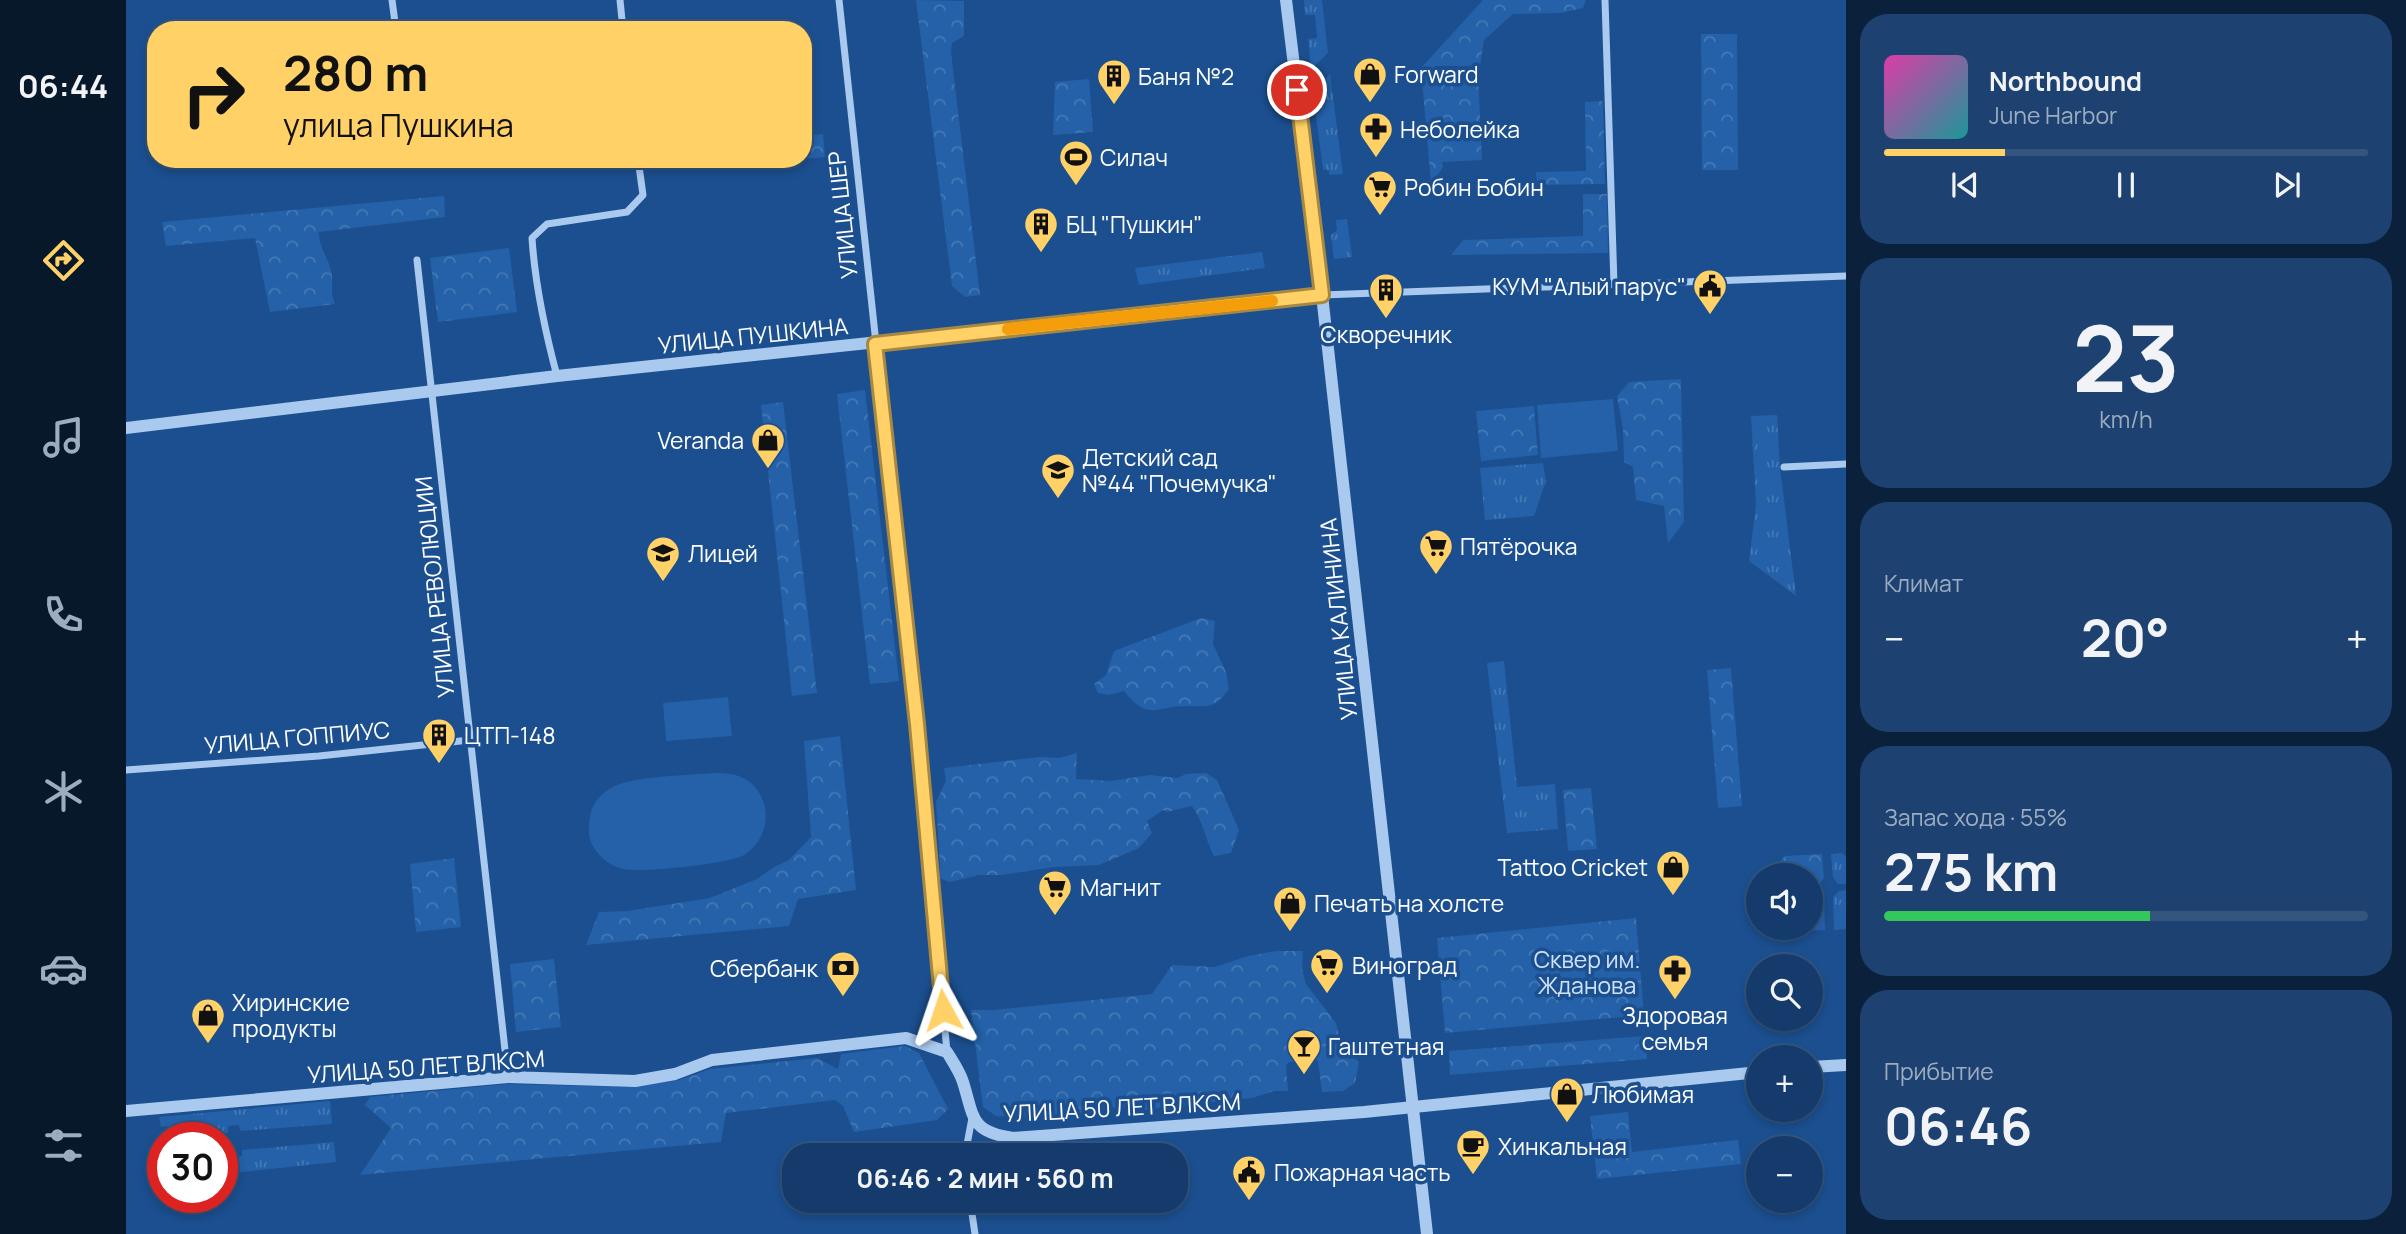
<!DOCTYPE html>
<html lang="ru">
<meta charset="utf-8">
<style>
body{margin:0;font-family:Manrope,sans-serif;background:#1d4271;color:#f1f3f6;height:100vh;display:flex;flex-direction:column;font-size:26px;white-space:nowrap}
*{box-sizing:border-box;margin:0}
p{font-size:23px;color:#9dadc1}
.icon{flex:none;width:38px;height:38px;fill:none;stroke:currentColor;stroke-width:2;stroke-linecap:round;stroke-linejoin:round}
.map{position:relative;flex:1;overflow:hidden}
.sheet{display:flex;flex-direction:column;gap:14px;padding:14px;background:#0b203b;width:560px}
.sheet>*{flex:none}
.top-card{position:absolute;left:21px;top:21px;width:665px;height:147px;border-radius:28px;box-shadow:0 4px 10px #0003,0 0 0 2px #33557e;background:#ffd166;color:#111;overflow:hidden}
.controls{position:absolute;left:1620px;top:863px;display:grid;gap:14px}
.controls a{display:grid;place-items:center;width:77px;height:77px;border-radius:50%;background:#143b6b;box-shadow:0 4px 10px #0003,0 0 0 2px #33557e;font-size:35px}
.speed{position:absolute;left:21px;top:1122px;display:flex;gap:14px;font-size:35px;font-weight:700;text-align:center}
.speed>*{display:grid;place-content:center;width:91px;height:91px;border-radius:50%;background:#143b6b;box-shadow:0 4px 10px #0003,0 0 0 2px #33557e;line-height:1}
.speed .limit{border:10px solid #d22;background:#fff;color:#111}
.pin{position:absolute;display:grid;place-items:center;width:60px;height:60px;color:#fff;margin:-30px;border:4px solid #fff;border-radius:50%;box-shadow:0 2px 7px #0007}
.me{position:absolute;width:77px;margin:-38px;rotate:355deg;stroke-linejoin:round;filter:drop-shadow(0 0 5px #0008)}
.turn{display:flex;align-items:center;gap:24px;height:147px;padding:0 21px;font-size:32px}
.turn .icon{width:91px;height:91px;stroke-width:2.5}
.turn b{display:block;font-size:49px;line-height:60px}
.big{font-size:52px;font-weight:700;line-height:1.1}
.sheet .card{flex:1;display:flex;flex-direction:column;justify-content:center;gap:10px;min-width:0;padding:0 24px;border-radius:28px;background:#1d4271}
.sheet .dial{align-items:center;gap:0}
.dial b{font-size:91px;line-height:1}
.song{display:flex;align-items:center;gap:21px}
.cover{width:84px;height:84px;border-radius:10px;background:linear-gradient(135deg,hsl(320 70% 55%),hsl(180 70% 35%))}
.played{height:7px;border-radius:4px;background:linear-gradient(90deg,#ffd166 25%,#33557e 25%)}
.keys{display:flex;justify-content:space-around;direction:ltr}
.heat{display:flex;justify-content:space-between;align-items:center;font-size:38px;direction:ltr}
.charge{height:10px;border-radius:5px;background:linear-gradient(90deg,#34c759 55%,#33557e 0)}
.trip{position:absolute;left:656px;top:1143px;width:406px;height:70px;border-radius:28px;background:#143b6b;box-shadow:0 4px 10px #0003,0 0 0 2px #33557e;font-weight:700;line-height:70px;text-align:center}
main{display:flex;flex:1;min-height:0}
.menu{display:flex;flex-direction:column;width:126px;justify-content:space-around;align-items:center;background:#08182b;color:#9dadc1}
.menu .icon{width:49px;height:49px}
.menu .active{color:#ffd166}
.menu b{font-size:32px;color:#f1f3f6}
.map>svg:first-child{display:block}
</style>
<main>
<nav class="menu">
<b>06:44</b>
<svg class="icon active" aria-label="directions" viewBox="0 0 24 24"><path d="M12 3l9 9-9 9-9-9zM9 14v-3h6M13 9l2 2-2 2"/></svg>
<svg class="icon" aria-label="music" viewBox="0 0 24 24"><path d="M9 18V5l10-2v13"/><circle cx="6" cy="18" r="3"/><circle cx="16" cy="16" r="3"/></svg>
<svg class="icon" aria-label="phone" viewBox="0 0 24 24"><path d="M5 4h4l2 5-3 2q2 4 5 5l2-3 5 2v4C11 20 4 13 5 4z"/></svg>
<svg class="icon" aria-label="climate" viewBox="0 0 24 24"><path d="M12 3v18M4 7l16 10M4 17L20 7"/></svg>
<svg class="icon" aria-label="car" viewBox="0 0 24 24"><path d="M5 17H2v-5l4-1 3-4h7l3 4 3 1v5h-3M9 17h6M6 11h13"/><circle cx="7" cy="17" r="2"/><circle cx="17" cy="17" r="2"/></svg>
<svg class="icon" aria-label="filters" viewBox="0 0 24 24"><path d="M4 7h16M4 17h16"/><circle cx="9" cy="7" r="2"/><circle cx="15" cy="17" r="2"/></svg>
</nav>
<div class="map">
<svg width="1720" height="1234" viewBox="0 0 1720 1234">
<defs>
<pattern id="grass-tufts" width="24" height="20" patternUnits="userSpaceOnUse" patternTransform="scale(1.75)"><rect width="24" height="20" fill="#2461a8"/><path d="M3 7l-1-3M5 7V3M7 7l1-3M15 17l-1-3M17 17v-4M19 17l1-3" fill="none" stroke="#4579b5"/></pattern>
<pattern id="forest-crowns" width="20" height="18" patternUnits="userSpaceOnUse" patternTransform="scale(1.75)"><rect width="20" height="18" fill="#2461a8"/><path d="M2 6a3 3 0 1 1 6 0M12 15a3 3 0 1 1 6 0" fill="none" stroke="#4579b5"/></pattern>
</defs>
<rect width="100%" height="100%" fill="#1b4f8f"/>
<!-- grass -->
<g fill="url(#grass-tufts)">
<path d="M 1178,0 L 1196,0 L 1202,53 L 1185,69 L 1182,39 L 1191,38 L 1189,15 L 1179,15 Z"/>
<path d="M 1204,74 L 1217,174 L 1203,175 L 1203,171 L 1197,169 L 1187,93 Z"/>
<path d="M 1221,219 L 1226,257 L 1208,259 L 1205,235 L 1211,230 L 1210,220 Z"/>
<path d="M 1136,252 L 1139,268 L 1013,285 L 1009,268 Z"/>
<path d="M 1651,415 L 1654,467 L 1670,596 L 1623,561 L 1630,505 L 1625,416 Z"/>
<path d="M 1417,463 L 1420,481 L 1408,516 L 1359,520 L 1354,468 Z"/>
<path d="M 1378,661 L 1391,787 L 1429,784 L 1432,829 L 1381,833 L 1361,663 Z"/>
<path d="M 1716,853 L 1720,857 L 1720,884 L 1712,884 L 1707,877 L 1705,854 Z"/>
<path d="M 1720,890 L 1720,929 L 1708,930 L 1707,897 L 1713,891 Z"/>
<path d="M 1685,891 L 1692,891 L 1698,898 L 1699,930 L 1665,931 L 1659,928 L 1685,928 Z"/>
<path d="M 204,1101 L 206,1124 L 114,1131 L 113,1125 L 102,1126 L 102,1133 L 92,1134 L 90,1127 L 78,1128 L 78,1135 L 66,1136 L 65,1129 L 53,1130 L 53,1137 L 43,1137 L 42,1126 L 35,1127 L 33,1117 Z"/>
<path d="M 208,1142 L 210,1162 L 96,1174 L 96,1152 L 104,1151 L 105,1158 L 116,1156 L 116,1150 Z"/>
</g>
<!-- forest -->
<g fill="url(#forest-crowns)">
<path d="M 790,0 L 838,1 L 838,36 L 826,43 L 825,53 L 854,295 L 839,297 L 826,286 Z"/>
<path d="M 1357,0 L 1460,0 L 1457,8 L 1435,13 L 1387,14 L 1358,40 L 1354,66 L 1309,66 L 1310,74 L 1352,72 L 1356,160 L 1316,162 L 1317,167 L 1305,184 L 1295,68 Z"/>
<path d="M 1611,34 L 1612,170 L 1576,170 L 1575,34 Z"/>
<path d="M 963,79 L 967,132 L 927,135 L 929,82 Z"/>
<path d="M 1477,101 L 1479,184 L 1411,185 L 1410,172 L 1460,171 L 1459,102 Z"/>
<path d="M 697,134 L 699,157 L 677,159 L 677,136 Z"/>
<path d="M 1457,194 L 1481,194 L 1482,253 L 1325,255 L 1337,240 L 1457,236 Z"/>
<path d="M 318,196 L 319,217 L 193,232 C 193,251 205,260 206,276 C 207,289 204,290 209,304 L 144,312 L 129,238 L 40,246 L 36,222 Z"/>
<path d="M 383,248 L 391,312 L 312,322 L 304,258 Z"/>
<path d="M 1555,379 L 1558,522 L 1542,543 L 1538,506 L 1510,500 L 1507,467 L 1498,462 L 1497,429 L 1491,396 L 1503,382 Z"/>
<path d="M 739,390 L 773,681 L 744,684 L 711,394 Z"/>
<path d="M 657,402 L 691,693 L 666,696 L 635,405 Z"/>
<path d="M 1408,406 L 1412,455 L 1355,461 L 1350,411 Z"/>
<path d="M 1075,618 L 1089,621 L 1087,644 L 1100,672 L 1103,689 C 1088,710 1081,706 1059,706 C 1029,707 1022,721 998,691 L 983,695 L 972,693 L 968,684 L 980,675 L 988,651 Z"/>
<path d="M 1605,668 L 1616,806 L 1592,808 L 1581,670 Z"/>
<path d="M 714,736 L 730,890 L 672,899 L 663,926 L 460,945 L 473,912 L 501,911 L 584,898 L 631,879 L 648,867 L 663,860 L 685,837 L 678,741 Z"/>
<path d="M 951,753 L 950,779 L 985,781 L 1024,775 L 1051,778 L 1060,774 L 1080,773 L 1091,780 L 1113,830 L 1105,853 L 1088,856 C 1079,839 1077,821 1066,806 L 1041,812 L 1037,810 L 1021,821 L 1026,833 L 1013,848 L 973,865 L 928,867 L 876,875 L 853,875 L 824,882 L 813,878 L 814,867 L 810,802 L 820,781 L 818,768 L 914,757 L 933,758 Z"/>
<path d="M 1465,788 L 1471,849 L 1442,851 L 1437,790 Z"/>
<path d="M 1696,854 L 1698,878 L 1692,885 L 1685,885 L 1685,875 L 1652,875 L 1651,864 L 1659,856 Z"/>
<path d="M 328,858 L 335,927 L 290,932 L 284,864 Z"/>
<path d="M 1510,918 L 1518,1015 L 1319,1033 L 1311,938 Z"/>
<path d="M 1150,951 L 1177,951 L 1176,969 L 1180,984 L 1210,1023 L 1215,1043 L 1233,1062 L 1229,1083 L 1217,1091 L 1196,1092 L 1192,1060 L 1163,1062 L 1160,1065 L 1162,1091 L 1148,1091 L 1126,1098 L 1014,1110 L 985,1107 L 949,1119 L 870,1116 L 857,1107 L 845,1010 L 868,1010 L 1026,994 L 1046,965 L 1089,967 L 1122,956 Z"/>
<path d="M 428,959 L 435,1027 L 390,1032 L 384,964 Z"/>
<path d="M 1520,1036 L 1521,1059 L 1324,1075 L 1323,1051 Z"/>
<path d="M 779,1046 L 793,1053 L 822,1109 L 811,1120 L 728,1132 L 717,1106 L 709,1100 L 600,1113 L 595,1142 L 234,1175 L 265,1128 L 239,1105 L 244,1097 L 381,1084 L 502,1087 L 553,1080 L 584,1069 L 691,1058 L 712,1069 L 715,1054 Z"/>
<path d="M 1502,1112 L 1506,1152 L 1612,1140 L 1615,1164 L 1471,1179 L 1464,1116 Z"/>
</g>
<!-- garden -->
<g fill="#2461a8">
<path d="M 1487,399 L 1492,451 L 1415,458 L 1411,405 Z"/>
<path d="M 602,697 L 606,736 L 540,741 L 537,703 Z"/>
<path d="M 590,773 C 602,773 615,774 625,783 C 647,803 644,839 618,855 C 603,864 515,873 497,869 C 486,867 474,858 468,848 C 462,839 462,827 464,817 C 465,805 474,794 485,788 C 504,776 565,775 590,773 Z"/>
</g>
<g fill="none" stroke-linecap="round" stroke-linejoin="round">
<!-- minor -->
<g stroke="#a9c9ee" stroke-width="7">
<path d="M 266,0 L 270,30"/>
<path d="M 494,0 L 497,30"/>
<path d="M 713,0 L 791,724 L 821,1052"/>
<path d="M 1479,0 L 1488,285"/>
<path d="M 291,260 L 382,1077"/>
<path d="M 1196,295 L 1720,276"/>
<path d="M 431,376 C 419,331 409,285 406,238 L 421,224 L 501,212 L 517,195 L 512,159"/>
<path d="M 1658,467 L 1720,464"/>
<path d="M 0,770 L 193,756 L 344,740"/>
<path d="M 839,1155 L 846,1118"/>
<path d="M 844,1200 L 849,1234"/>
</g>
<!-- tertiary -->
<g stroke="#a9c9ee" stroke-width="12">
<path d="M 1160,0 L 1196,295 L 1301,1234"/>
<path d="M 0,428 L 431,376 L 1196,295"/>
<path d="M 1685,1067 L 1720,1065"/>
<path d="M 0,1111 L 382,1077 L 509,1081 L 549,1074 L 586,1060 L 780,1038 L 821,1052 C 827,1062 834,1072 837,1082 C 848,1117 844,1132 887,1138 L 1238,1112 L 1633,1072"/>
</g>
</g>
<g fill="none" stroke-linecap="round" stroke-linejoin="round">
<!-- route casing -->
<g stroke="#a68842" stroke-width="18">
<path id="route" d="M 817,1010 L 791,724 L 749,344 L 1196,295 L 1171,90"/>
</g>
<!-- route -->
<use href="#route" stroke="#ffd166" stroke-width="12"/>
<!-- slow -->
<path stroke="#f59e0b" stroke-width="12" d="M 882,329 L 1146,301"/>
</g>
<!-- icons -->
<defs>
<g id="shop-pin" transform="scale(1.75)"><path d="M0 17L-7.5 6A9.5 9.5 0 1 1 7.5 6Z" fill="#ffd166" stroke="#1b4f8f"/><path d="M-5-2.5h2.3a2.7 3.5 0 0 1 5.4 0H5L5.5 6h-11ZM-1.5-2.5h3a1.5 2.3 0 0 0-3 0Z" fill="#111"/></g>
<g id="building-pin" transform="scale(1.75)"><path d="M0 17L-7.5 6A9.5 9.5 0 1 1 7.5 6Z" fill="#ffd166" stroke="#1b4f8f"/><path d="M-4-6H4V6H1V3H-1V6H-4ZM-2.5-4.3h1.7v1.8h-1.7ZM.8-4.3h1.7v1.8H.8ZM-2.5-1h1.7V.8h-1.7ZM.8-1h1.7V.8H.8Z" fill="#111"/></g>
<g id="pharmacy-pin" transform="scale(1.75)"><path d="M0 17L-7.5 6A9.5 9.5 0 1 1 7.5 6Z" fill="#ffd166" stroke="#1b4f8f"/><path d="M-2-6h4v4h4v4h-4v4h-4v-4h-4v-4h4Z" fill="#111"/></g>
<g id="stadium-pin" transform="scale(1.75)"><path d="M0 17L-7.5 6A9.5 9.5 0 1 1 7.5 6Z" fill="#ffd166" stroke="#1b4f8f"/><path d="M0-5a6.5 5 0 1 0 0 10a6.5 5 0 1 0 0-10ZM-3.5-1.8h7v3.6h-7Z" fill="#111"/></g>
<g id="supermarket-pin" transform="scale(1.75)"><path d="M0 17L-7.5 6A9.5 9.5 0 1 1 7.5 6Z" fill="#ffd166" stroke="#1b4f8f"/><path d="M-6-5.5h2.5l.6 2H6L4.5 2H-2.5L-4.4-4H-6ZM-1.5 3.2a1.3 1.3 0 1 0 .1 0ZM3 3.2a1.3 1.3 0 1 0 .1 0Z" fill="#111"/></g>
<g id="civic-pin" transform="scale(1.75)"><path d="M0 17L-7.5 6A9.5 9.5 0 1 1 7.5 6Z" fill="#ffd166" stroke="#1b4f8f"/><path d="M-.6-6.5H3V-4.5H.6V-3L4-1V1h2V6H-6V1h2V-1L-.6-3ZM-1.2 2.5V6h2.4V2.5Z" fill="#111"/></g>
<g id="school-pin" transform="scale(1.75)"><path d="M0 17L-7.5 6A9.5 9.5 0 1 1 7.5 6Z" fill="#ffd166" stroke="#1b4f8f"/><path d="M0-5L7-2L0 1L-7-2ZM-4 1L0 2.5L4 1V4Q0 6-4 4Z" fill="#111"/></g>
<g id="bank-pin" transform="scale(1.75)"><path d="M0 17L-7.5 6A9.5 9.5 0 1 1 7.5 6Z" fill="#ffd166" stroke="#1b4f8f"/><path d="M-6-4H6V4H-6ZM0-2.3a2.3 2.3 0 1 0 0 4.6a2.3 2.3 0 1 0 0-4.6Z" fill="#111"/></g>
<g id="bar-pin" transform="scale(1.75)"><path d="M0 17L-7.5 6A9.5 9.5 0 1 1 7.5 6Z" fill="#ffd166" stroke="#1b4f8f"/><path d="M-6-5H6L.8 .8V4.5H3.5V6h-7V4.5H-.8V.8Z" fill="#111"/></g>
<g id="cafe-pin" transform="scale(1.75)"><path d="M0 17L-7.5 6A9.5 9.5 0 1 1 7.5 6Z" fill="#ffd166" stroke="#1b4f8f"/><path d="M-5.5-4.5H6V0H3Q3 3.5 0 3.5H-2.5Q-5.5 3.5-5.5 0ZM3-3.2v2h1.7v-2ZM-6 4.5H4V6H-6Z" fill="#111"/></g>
</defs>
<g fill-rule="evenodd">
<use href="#shop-pin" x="1244" y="74"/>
<use href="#building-pin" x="988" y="76"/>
<use href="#pharmacy-pin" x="1250" y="129"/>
<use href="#stadium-pin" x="950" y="157"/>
<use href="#supermarket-pin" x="1254" y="187"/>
<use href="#building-pin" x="915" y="224"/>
<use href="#civic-pin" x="1584" y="286"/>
<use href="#building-pin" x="1260" y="290"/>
<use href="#shop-pin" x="642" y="440"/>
<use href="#school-pin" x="932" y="470"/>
<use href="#supermarket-pin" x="1310" y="546"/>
<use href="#school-pin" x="537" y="553"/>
<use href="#building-pin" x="313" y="735"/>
<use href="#shop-pin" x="1547" y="867"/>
<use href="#supermarket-pin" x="929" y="887"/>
<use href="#shop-pin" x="1164" y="903"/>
<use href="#supermarket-pin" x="1201" y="965"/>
<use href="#bank-pin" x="717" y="968"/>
<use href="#pharmacy-pin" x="1549" y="971"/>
<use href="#shop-pin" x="82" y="1015"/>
<use href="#bar-pin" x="1178" y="1046"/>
<use href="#shop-pin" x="1441" y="1094"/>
<use href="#cafe-pin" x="1347" y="1146"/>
<use href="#civic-pin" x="1123" y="1172"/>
</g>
<g text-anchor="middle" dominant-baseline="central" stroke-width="7" stroke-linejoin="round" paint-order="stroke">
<!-- poi labels -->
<g font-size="23" fill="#fff" stroke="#1b4f8f" text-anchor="start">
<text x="1268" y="74">Forward</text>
<text x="1012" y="76">Баня №2</text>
<text x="1274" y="129">Неболейка</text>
<text x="974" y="157">Силач</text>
<text x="1278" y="187">Робин Бобин</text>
<text x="940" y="224">БЦ "Пушкин"</text>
<text x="1560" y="286" text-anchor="end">КУМ "Алый парус"</text>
<text x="1260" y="334" text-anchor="middle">Скворечник</text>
<text x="618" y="440" text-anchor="end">Veranda</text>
<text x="956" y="457">Детский сад<tspan x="956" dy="26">№44 "Почемучка"</tspan></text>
<text x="1334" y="546">Пятёрочка</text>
<text x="562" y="553">Лицей</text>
<text x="338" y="735">ЦТП-148</text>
<text x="1522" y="867" text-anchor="end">Tattoo Cricket</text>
<text x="954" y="887">Магнит</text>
<text x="1188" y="903">Печать на холсте</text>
<text x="1226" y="965">Виноград</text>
<text x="692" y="968" text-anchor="end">Сбербанк</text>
<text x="106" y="1002">Хиринские<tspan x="106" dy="26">продукты</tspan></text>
<text x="1549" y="1015" text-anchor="middle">Здоровая<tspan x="1549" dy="26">семья</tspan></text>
<text x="1202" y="1046">Гаштетная</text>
<text x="1466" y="1094">Любимая</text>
<text x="1372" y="1146">Хинкальная</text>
<text x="1148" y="1172">Пожарная часть</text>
</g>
<!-- street labels -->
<g font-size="23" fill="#fff" stroke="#1b4f8f">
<text transform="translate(716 215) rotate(-96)">УЛИЦА ШЕР</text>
<text transform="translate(627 335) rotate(-6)">УЛИЦА ПУШКИНА</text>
<text transform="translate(308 587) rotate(-96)">УЛИЦА РЕВОЛЮЦИИ</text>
<text transform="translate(1212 619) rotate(-96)">УЛИЦА КАЛИНИНА</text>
<text transform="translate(171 737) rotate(-5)">УЛИЦА ГОППИУС</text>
<text transform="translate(300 1066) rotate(-4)">УЛИЦА 50 ЛЕТ ВЛКСМ</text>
<text transform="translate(996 1107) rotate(-3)">УЛИЦА 50 ЛЕТ ВЛКСМ</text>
</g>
<!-- park labels -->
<g font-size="23" fill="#cfe3fa" stroke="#1b4f8f">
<text x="1461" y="959">Сквер им.<tspan x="1461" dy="26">Жданова</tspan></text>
</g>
</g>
</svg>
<div class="controls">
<a><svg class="icon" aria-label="sound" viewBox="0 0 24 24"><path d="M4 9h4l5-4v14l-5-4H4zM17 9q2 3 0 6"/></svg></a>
<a><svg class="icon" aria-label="search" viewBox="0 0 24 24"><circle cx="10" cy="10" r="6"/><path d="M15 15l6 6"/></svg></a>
<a>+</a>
<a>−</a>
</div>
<div class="speed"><div class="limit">30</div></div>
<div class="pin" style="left:1171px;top:90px;background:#d93025"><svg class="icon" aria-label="arrive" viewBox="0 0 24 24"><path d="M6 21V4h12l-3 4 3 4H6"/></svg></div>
<svg class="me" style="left:817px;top:1010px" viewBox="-20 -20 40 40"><path d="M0-17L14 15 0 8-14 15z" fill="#ffd166" stroke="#fff" stroke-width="4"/></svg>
<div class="trip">06:46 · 2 мин · 560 m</div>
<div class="top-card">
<div class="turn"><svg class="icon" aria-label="right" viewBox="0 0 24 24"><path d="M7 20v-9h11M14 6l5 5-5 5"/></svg><div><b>280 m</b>улица Пушкина</div></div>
</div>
</div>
<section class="sheet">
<div class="card">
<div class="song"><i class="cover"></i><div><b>Northbound</b><p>June Harbor</p></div></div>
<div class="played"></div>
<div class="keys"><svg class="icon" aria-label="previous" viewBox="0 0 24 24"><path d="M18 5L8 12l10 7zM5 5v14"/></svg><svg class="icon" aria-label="pause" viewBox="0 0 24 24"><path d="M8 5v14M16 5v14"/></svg><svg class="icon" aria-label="next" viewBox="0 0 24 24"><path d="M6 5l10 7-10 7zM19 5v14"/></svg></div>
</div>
<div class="card dial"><b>23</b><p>km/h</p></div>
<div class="card"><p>Климат</p>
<div class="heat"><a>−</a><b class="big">20°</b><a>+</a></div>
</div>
<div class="card"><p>Запас хода · 55%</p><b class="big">275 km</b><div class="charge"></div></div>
<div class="card"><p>Прибытие</p><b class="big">06:46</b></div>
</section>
</main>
